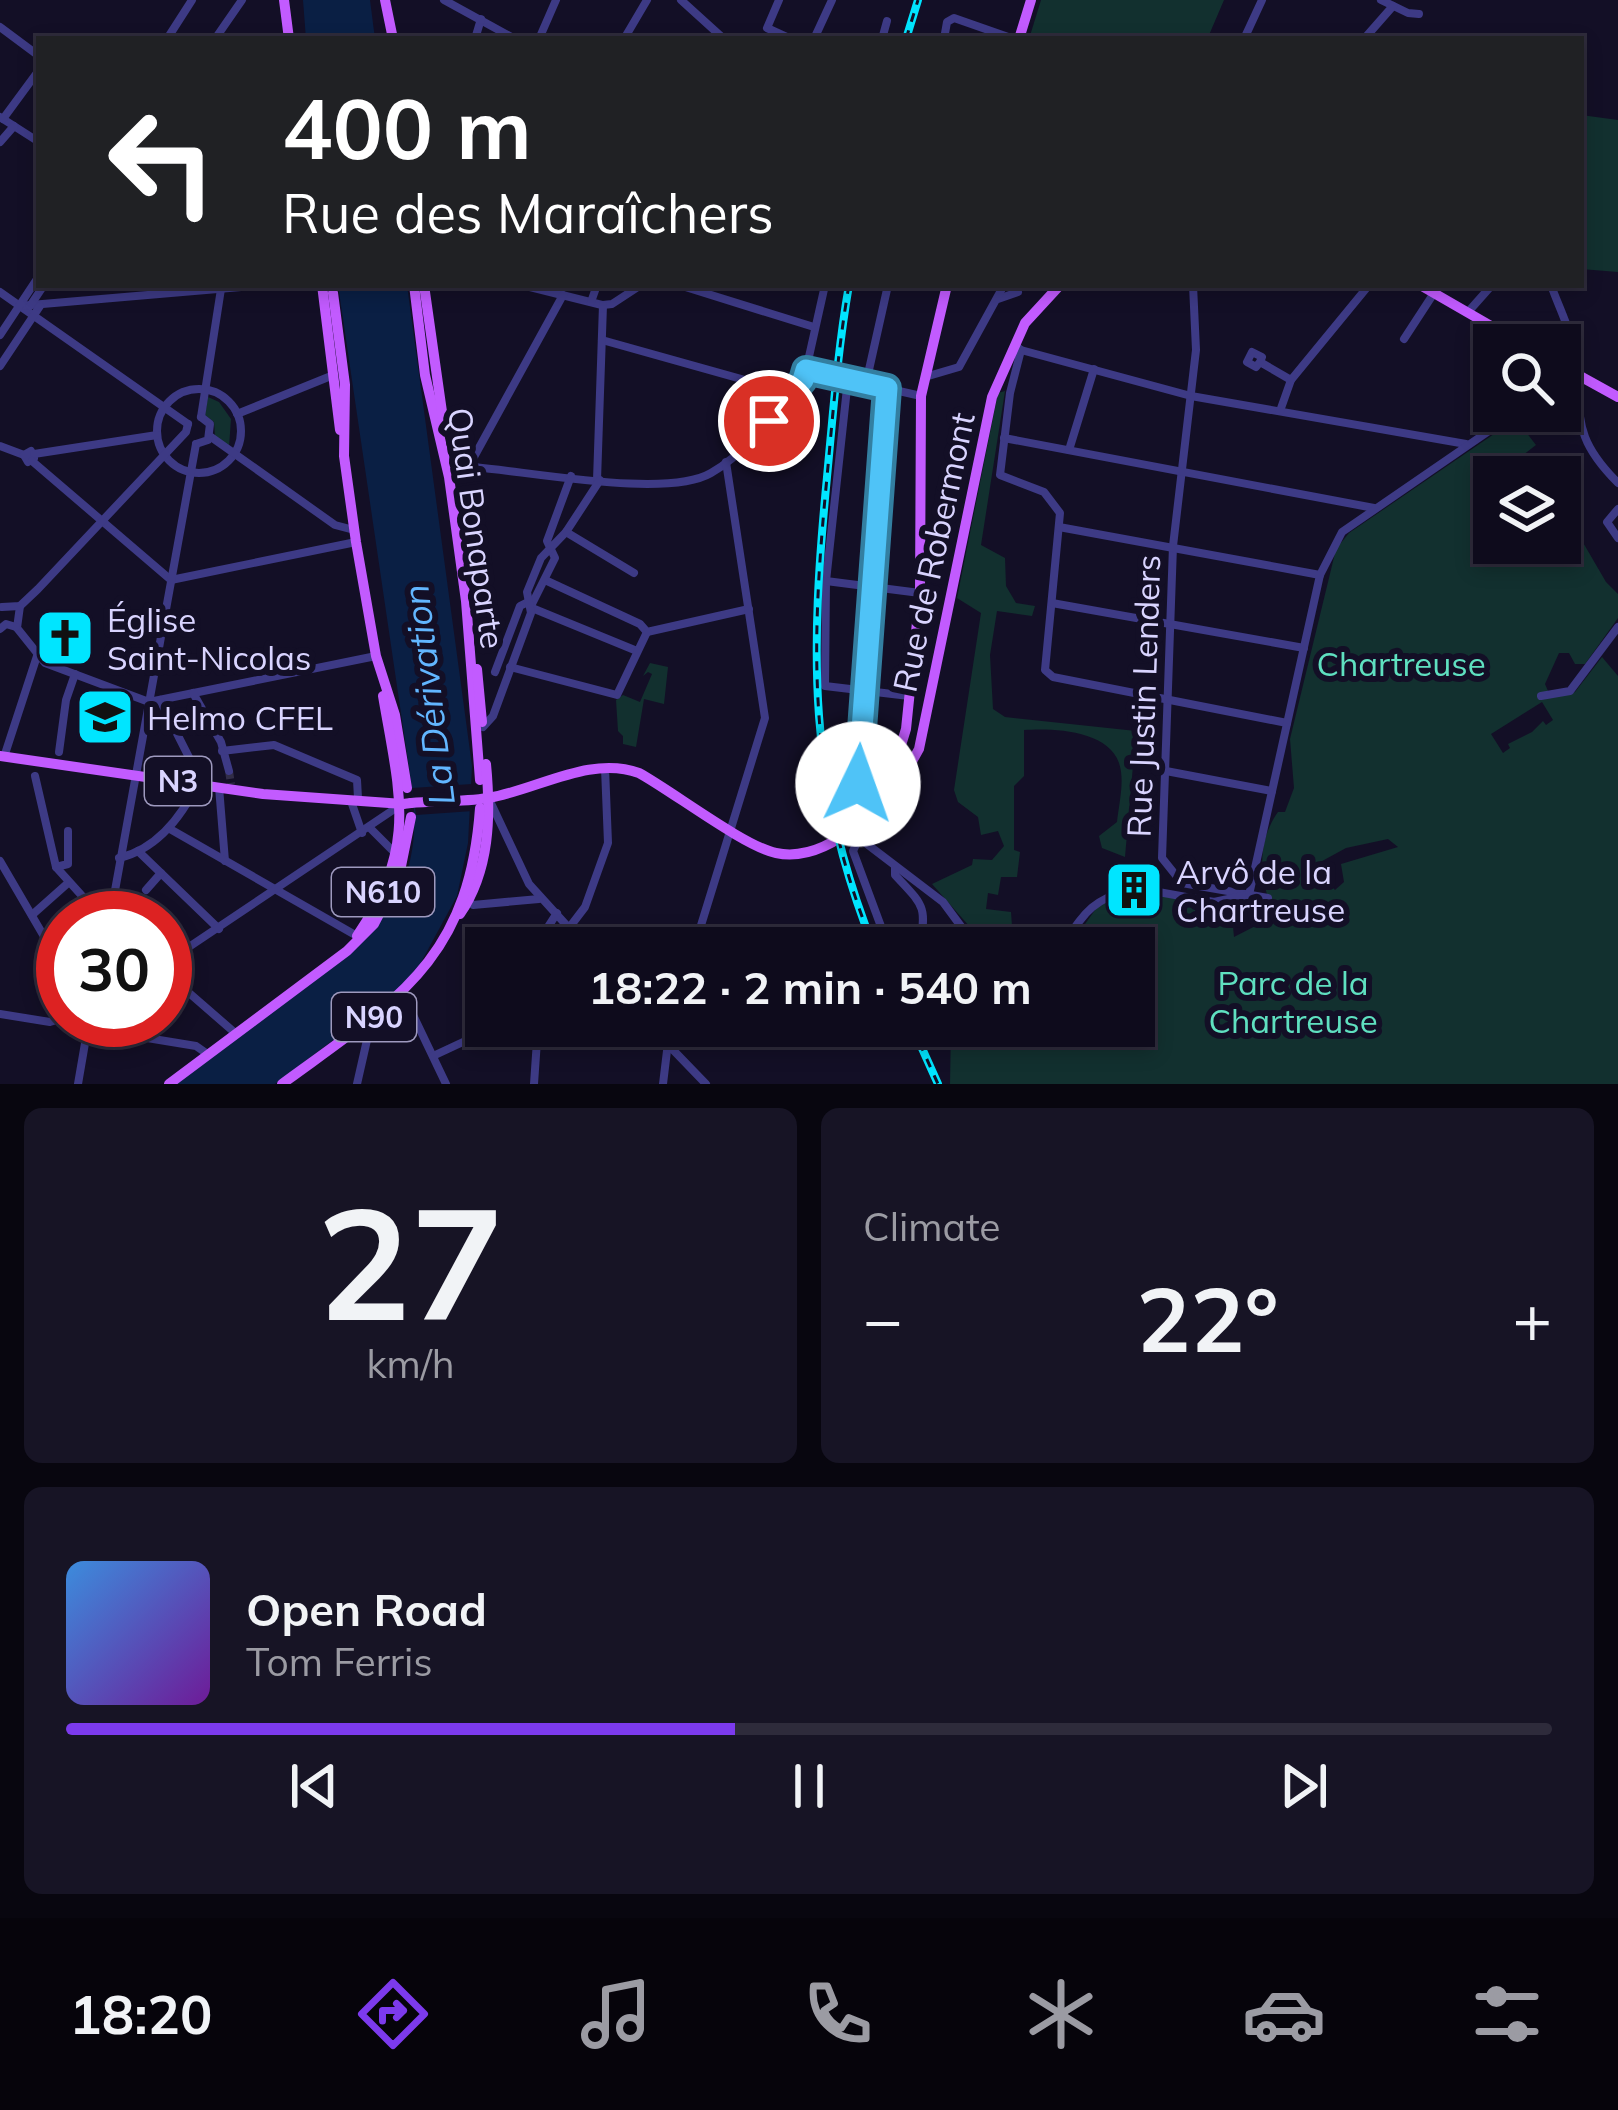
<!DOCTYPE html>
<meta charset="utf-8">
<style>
body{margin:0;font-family:Mulish,sans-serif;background:#171425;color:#f1f3f6;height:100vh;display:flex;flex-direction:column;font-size:45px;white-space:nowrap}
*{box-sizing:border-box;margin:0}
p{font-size:39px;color:#9b9ba3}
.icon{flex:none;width:66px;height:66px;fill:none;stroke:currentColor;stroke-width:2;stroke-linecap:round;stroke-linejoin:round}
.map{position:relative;height:1084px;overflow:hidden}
.details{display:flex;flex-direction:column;gap:24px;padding:24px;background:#08060f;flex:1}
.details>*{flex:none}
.top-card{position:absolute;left:36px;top:36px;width:1548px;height:252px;border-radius:0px;box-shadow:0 6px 18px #0003,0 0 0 3px #2e2b3b;background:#202124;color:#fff;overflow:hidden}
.buttons{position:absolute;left:1473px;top:324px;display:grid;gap:24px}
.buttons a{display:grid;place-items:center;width:108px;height:108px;border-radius:0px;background:#0e0b1c;box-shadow:0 6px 18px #0003,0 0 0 3px #2e2b3b;font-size:60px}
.speed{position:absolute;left:36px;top:891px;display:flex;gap:24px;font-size:60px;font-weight:700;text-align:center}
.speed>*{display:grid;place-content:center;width:156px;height:156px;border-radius:50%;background:#0e0b1c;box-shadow:0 6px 18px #0003,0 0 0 3px #2e2b3b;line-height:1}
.speed .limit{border:18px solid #d22;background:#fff;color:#111}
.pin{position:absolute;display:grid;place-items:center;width:102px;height:102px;color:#fff;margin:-51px;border:6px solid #fff;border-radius:50%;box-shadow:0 3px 12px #0007}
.me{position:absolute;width:132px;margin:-66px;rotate:3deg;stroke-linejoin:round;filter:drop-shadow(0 0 9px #0008)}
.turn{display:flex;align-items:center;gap:42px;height:252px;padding:0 48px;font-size:54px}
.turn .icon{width:156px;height:156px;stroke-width:2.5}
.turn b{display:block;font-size:84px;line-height:102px}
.big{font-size:90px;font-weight:700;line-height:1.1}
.details .card{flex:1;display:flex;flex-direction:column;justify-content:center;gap:18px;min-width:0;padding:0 42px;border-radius:18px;background:#171425}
.details .dial{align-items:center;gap:0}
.dial b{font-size:156px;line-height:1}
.song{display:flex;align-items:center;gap:36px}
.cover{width:144px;height:144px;border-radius:18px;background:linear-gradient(135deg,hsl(210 70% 55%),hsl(280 70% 35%))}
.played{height:12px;border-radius:6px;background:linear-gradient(90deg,#7c3aed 45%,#2e2b3b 45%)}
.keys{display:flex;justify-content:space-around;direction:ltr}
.heat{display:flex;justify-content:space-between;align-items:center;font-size:66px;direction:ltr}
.details .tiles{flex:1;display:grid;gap:24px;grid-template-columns:1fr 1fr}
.card:last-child{grid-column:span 2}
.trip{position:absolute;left:465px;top:927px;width:690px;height:120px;border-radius:0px;background:#0e0b1c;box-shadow:0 6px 18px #0003,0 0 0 3px #2e2b3b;font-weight:700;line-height:120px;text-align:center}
.menu{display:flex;height:192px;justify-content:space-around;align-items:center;background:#06040b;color:#9b9ba3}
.menu .icon{width:84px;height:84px}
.menu .selected{color:#7c3aed}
.menu b{font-size:54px;color:#f1f3f6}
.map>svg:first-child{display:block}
</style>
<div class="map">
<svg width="1618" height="1084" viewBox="0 0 1618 1084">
<rect width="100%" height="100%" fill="#130f26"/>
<!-- green -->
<g fill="#12302f" fill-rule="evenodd">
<path d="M 1041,0 L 1224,0 L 1209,35 L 1212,39 L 1029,39 Z"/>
<path d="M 1581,115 L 1618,120 L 1618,272 L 1581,269 Z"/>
<path d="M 1005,391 L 981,545 L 1005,558 L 1006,586 L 1016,603 L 1035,606 L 1032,616 L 997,611 L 990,655 L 993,709 L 1005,717 L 1136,731 L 1125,857 L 1102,848 L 1099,836 L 1117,822 C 1119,804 1125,780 1119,763 C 1108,730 1053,728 1024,730 L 1024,776 L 1014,786 L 1014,850 L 1020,852 L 1017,877 L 1001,877 L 998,895 L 988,893 L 986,909 L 1011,912 L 1012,926 L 970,927 L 932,884 L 972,865 L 973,859 L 992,860 L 1004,846 L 998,831 L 981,835 L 978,817 L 958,802 L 954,790 L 981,613 L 957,598 L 998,393 Z"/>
<path d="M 208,397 L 219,402 L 231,419 L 229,447 L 215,436 L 214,422 L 205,415 Z"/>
<path d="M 1516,419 L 1536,445 L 1518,459 L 1536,477 L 1494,477 L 1494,543 L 1560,543 L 1560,503 L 1606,582 L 1618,594 L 1618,618 L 1585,664 L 1575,664 L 1569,653 L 1559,653 L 1545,684 L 1551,698 L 1575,692 L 1602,657 L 1618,676 L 1618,1084 L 950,1084 L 951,1026 L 1134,1026 L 1134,948 L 1068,948 L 1100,903 L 1128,890 L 1139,895 L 1140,890 L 1231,907 L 1234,937 L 1275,916 C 1260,883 1255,844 1278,812 L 1285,812 L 1294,788 L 1290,739 L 1336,549 L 1349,533 ZM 1542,702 L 1553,720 L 1546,725 L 1543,721 L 1532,732 L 1508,744 L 1510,748 L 1503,753 L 1491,734 ZM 1388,839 L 1398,847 L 1341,864 L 1344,882 L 1335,890 L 1313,866 L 1346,848 Z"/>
<path d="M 650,663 L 668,667 L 664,704 L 644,699 L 636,747 L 623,744 L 623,736 L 618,731 L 616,700 L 623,695 L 640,702 L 652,674 L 648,672 L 643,676 Z"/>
</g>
<!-- water -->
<g fill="#0a1f44">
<path d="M 303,0 L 370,0 L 375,39 L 306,39 Z"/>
<path d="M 338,285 L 407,285 L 472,766 L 468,843 L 457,896 L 419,966 L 395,993 L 275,1084 L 176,1084 C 213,1056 251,1028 288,1000 C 368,940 427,900 412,788 Z"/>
</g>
<!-- pier -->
<path fill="#130f26" d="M 472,784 L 473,811 L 416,815 L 412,788 Z"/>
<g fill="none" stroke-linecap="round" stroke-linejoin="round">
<!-- minor-tunnel -->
<path stroke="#312d47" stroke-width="8" stroke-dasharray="8 4" stroke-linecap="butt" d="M 229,771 L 231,784"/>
<!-- minor -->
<g stroke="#3d3a85" stroke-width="8">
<path d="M 444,0 L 515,39"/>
<path d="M 681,0 L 724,39"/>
<path d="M 779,0 L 767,28 L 791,39"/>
<path d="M 1381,0 L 1408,13 L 1419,14"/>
<path d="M 0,27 L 39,56"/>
<path d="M 167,39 L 192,0"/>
<path d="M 215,39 L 242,0"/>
<path d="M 475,39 L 481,19"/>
<path d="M 539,39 L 556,0"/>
<path d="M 624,39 L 647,0"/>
<path d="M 814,39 L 832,0"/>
<path d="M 882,39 L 887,21"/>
<path d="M 944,39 L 947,22 L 954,18 L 1014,39"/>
<path d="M 1244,39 L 1262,0"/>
<path d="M 1364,39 L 1393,6"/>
<path d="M 0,117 L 39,142"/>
<path d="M 3,119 L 39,70"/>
<path d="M 0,142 L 14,126"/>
<path d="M 522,285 L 602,305"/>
<path d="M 679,285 L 814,327"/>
<path d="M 1193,285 L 1196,350 L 1173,546 L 1162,858 L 1182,883 L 1268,898"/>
<path d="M 1551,285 C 1559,308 1573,334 1575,359 C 1582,417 1571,436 1618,483"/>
<path d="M 0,292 L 188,424"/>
<path d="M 998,299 L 1018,292"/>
<path d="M 591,302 L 597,285"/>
<path d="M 603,305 L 612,304 L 641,285"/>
<path d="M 19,306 L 264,285"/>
<path d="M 30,306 L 44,285"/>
<path d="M 1468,312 L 1492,285"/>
<path d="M 0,335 L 39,276"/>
<path d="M 1404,339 L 1434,293"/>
<path d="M 602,340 L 791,393"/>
<path d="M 1015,345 L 1021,350 L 1010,393 L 1000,475 L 1044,492 L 1060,513 L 1045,670 L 1053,677 L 1287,723"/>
<path d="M 1021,350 L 1191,396 L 1466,444"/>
<path d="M 1260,362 L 1256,367 L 1247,362 L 1252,352 L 1262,357 L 1260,362 L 1291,380"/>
<path d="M 0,366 L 40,306"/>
<path d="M 806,370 L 825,285"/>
<path d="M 925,377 L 959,367 L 1004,285"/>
<path d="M 848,379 L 826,581 L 825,686 L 909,696"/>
<path d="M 866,383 L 888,285"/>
<circle cx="199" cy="431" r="42"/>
<path d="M 1280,411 L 1291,380 L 1369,285"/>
<path d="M 237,414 L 331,376"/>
<path d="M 201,417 L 221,289"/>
<path d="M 211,437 L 335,525 L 354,530"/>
<path d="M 1004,438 L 1374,508"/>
<path d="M 196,444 L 208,440 L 210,424 L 201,417"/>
<path d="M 0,446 L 24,455"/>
<path d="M 1069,450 L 1094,369"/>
<path d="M 31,451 L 34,458 L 28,462 L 24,455 Z"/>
<path d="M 34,454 L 157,435"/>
<path d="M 32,461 L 171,580 L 356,542"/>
<path d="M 449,465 C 510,467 663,501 711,473 C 749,451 775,413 803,379 L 806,370 L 921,396"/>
<path d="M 469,466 L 563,295"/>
<path d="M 597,480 L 603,305"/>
<path d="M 1618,509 L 1607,522 L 1618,538"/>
<path d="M 1059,527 L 1320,575"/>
<path d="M 566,532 L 634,573"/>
<path d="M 545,580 L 640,624 L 647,632 L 749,609"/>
<path d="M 826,581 L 920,593"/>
<path d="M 1052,603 L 1304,648"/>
<path d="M 20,606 L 17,628 L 45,663 L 149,702 L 376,656"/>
<path d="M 531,606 L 555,558 L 547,541 L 571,476"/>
<path d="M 2,607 L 20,606 L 38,589 L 186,432 L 188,424"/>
<path d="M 532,608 L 637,651"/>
<path d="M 0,629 L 6,624 L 16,627"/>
<path d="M 510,667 L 617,695 L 647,632"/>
<path d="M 495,672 L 520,606 L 528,602"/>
<path d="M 193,693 L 221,742 L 229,771"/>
<path d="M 1541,696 L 1570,691 L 1618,627"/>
<path d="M 483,727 L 493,716 L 531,613 L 527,592 L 541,558 L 566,532 L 600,480"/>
<path d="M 222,751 L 274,745 L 357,780 L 358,798"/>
<path d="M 59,752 L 66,700 L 75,674"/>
<path d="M 4,757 L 37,656"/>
<path d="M 1166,771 L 1272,791"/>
<path d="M 35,776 L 56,867 L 102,918"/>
<path d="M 219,787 L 225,861"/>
<path d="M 862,795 L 857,774 L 887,388"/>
<path d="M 489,799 L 529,884 L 569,928 L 582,948"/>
<path d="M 351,801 L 362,833"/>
<path d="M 856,827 L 859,838 L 943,902 L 977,948"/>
<path d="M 370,828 L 394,852"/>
<path d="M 170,829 L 357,936"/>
<path d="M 859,838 L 853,851 L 889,948"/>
<path d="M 138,851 L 219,929"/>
<path d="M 119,858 C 158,849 184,813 200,779 L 160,700"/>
<path d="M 0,861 L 63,969"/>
<path d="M 56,867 L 68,864 L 68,831"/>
<path d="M 895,867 L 895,875 C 923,905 928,906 919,948"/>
<path d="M 1136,888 L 1214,902 L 1247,895"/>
<path d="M 146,890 L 161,873"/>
<path d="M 1249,895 L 1320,575 L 1342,532 L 1518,411"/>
<path d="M 468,901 L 473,905 L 539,899"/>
<path d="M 32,915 L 68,883"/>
<path d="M 110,918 L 196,444"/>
<path d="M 569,928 L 585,907 L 608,843 L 605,768"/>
<path d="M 545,948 L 546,930 L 557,913"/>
<path d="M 694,948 L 765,718 L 726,462"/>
<path d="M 1061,948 C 1084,914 1090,900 1132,889"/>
<path d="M 165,963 L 399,806"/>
<path d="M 165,972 L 234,1032"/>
<path d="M 403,994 L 446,1084"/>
<path d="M 0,1014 L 50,1022 L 63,1018"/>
<path d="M 102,1020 L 129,1035 L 196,1046 L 206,1053"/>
<path d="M 650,1026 L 706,1084"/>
<path d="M 433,1056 L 478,1035"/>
<path d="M 78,1084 L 89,1020"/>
<path d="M 357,1084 L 372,1018"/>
<path d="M 534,1084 L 538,1026"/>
<path d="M 663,1084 L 670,1026"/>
</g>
<!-- major -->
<g stroke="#c25bff" stroke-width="10">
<path d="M 284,0 L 289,39"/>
<path d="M 385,0 L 393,39"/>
<path d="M 1019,39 L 1031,0"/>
<path d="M 322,285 L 340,430"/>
<path d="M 414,285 L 425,375 L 449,477 L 466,601 L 480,780"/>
<path d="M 424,285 L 444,426"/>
<path d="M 1420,285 L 1524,345"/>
<path d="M 333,293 L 345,385 L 344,456 L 356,542 L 376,656 L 395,715 L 407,788"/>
<path d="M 1560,365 L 1618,397"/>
<path d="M 477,669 L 482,722"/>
<path d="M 0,756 L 263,794 L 403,804"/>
<path d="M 411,803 C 436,801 463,802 488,798 C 537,790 590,755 639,773 C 672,791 745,847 776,853 C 834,865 895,794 919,749 L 992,397 L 1025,323 L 1060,285"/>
<path d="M 856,827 L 853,806 L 857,798 L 881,787 L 898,755 L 906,729 L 920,593 L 921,396 L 947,285"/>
<path d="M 460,914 C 490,870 491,816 486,764"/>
<path d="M 357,936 C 418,846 400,796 383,696"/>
<path d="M 169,1084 L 347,951 L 374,924 L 399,876 L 411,817"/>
<path d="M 282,1084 C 395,1001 469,962 480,808"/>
</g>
<!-- rail casing -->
<g stroke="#00e5ff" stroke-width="8">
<g id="rail">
<path d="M 906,39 L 918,0"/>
<path d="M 849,285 C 838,348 833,413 827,477 C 810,653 807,781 874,948"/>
<path d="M 912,1026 L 938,1084"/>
</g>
</g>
<!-- rail -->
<use href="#rail" stroke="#130f26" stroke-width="3" stroke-dasharray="9" stroke-linecap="butt"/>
<!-- major-bridge -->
<path stroke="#c25bff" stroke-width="10" d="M 403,804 L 411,803"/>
</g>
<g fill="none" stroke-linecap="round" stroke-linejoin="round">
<!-- route casing -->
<g stroke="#337fa1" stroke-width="30">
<path id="route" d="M 769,421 L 803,380 L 806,370 L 887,388 L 858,784"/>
</g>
<!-- route -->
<use href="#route" stroke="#4fc3f7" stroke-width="21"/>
</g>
<!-- icons -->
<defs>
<g id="church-square" transform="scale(3)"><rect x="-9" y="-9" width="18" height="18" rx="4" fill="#00e5ff" stroke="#130f26"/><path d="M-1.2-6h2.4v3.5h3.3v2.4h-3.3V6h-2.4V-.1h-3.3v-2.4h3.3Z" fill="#111"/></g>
<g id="university-square" transform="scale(3)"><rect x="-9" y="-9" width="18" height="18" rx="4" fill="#00e5ff" stroke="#130f26"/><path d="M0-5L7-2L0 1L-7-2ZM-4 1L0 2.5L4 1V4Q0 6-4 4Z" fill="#111"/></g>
<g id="building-square" transform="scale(3)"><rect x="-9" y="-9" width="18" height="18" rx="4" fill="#00e5ff" stroke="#130f26"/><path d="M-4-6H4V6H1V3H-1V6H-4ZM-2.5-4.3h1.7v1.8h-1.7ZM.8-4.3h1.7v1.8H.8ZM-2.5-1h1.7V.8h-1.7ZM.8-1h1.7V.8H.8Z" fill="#111"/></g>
</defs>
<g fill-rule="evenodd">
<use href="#church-square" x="65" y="638"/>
<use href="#university-square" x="105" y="717"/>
<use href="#building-square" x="1134" y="890"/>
</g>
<g text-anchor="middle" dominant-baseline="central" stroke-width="12" stroke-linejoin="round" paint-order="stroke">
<!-- shield labels -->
<g fill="#130f26" stroke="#9e99be" stroke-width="3">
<rect x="145" y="757" width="66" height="48" rx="9"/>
<rect x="332" y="868" width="102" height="48" rx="9"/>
<rect x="332" y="993" width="84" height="48" rx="9"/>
</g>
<g font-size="30" font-weight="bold" fill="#d9d4ff">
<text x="178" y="781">N3</text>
<text x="383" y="892">N610</text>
<text x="374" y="1017">N90</text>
</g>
<!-- street labels -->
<g font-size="33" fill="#d9d4ff" stroke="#130f26">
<text transform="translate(477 528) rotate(82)">Quai Bonaparte</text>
<text transform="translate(933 552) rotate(-78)">Rue de Robermont</text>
<text transform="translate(1143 696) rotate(-88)">Rue Justin Lenders</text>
</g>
<!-- poi labels -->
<g font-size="33" fill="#d9d4ff" stroke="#130f26" text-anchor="start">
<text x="107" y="619">Église<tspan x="107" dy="38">Saint-Nicolas</tspan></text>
<text x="147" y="717">Helmo CFEL</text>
<text x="1176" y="871">Arvô de la<tspan x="1176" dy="38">Chartreuse</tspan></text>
</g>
<!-- park labels -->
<g font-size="33" fill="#5fe0c0" stroke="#130f26">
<text x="1401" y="663">Chartreuse</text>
<text x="1293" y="982">Parc de la<tspan x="1293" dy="38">Chartreuse</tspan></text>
</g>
<!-- water labels -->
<g font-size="36" font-style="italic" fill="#62b6ff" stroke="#130f26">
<text transform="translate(428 695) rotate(-97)">La Dérivation</text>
</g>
</g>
</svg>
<div class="buttons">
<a><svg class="icon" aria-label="search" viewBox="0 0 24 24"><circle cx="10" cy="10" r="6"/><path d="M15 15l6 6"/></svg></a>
<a><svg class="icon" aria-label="layers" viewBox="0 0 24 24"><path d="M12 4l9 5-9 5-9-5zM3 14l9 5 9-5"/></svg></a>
</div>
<div class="speed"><div class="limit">30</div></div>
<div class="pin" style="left:769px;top:421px;background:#d93025"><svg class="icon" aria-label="arrive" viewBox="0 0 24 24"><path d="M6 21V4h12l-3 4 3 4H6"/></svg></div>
<svg class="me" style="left:858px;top:784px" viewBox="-20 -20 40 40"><circle r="19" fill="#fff"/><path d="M0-13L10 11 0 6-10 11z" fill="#4fc3f7"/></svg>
<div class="trip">18:22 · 2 min · 540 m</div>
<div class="top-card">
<div class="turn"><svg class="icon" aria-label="left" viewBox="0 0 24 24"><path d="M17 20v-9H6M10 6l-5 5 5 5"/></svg><div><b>400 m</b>Rue des Maraîchers</div></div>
</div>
</div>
<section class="details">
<div class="tiles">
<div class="card dial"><b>27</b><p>km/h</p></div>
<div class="card"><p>Climate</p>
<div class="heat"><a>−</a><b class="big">22°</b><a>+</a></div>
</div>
<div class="card">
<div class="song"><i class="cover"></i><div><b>Open Road</b><p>Tom Ferris</p></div></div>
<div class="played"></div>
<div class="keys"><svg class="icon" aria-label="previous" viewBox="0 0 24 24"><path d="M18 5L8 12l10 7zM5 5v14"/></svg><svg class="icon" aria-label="pause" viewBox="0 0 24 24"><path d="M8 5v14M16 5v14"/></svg><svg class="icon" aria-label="next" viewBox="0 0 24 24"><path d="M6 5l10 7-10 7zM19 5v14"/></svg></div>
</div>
</div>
</section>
<nav class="menu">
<b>18:20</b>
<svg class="icon selected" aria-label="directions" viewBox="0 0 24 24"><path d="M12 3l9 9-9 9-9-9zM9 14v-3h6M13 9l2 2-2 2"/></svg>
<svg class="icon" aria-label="music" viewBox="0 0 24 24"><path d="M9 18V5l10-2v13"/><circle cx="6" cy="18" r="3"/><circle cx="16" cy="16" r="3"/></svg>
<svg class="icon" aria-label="phone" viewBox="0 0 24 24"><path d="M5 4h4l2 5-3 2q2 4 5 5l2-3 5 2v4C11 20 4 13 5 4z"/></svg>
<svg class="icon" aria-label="climate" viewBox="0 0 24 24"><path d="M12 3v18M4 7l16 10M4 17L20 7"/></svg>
<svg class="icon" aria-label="car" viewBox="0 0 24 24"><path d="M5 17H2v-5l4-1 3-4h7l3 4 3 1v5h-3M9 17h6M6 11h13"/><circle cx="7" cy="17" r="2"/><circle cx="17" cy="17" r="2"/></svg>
<svg class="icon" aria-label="filters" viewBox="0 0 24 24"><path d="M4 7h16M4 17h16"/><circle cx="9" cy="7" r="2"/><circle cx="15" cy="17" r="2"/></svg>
</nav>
